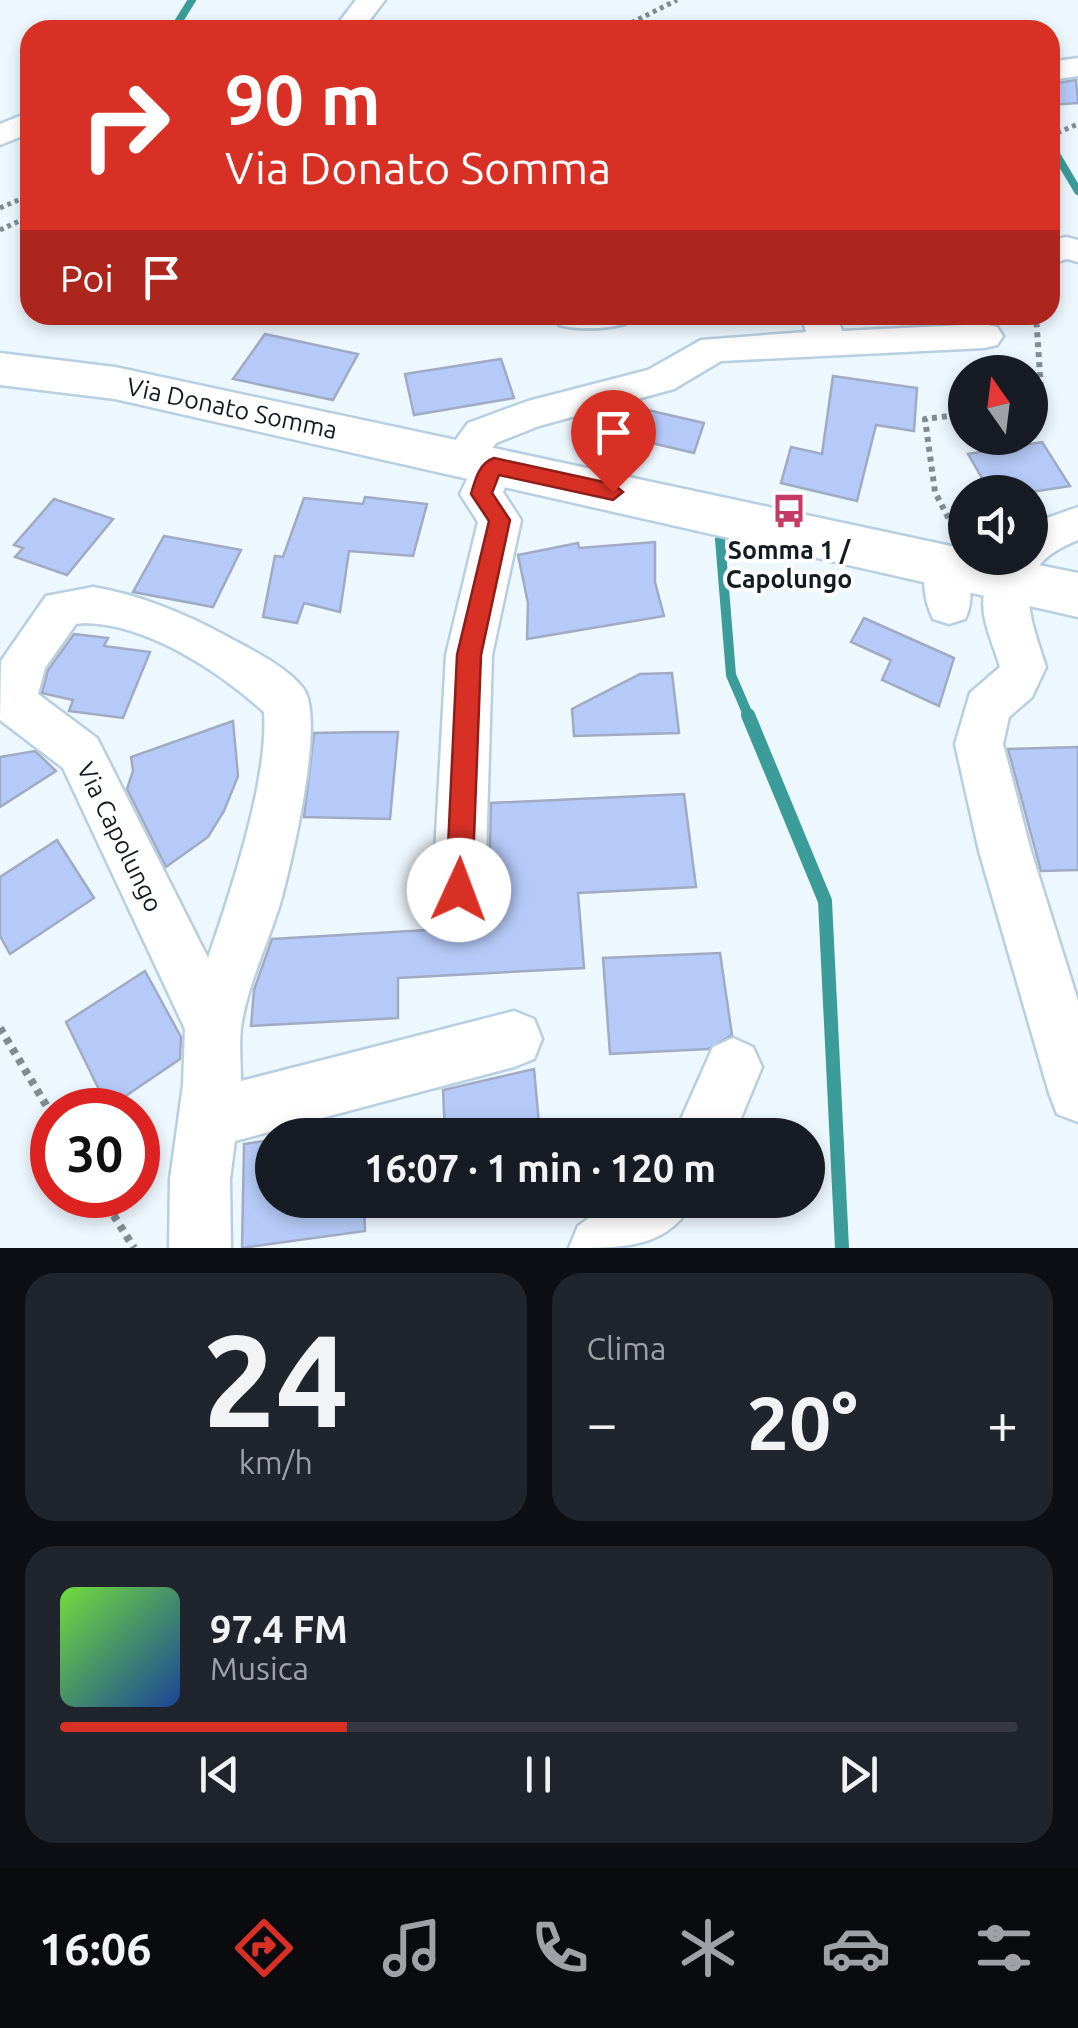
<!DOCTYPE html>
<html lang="it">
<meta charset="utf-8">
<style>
body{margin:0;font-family:Ubuntu,sans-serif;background:#20242c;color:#f1f3f6;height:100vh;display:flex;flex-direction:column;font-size:38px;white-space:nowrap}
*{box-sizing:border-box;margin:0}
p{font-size:32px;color:#9ea1a6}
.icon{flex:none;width:55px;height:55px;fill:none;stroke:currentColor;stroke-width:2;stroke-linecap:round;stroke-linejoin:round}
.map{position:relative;height:1248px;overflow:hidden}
.drawer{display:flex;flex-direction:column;gap:25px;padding:25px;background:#0d0f14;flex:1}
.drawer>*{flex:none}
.top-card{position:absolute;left:20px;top:20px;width:1040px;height:305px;border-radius:30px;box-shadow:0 5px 15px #0003;background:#d93025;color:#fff;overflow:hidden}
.needle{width:65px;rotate:346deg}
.tools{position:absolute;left:948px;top:355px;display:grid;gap:20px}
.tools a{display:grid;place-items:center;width:100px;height:100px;border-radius:50%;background:#171b24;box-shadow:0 5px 15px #0003;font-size:50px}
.speed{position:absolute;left:30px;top:1088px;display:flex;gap:20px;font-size:50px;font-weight:700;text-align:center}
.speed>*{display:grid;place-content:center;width:130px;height:130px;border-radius:50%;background:#171b24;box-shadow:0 5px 15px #0003;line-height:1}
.speed .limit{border:15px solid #d22;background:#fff;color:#111}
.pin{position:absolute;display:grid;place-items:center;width:85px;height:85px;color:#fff;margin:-102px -42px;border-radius:50% 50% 50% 0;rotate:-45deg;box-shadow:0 0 10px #0007}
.pin .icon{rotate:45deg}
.me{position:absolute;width:110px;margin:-55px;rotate:2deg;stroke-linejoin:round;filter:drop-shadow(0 0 8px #0008)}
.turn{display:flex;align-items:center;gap:35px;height:210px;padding:0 40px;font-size:45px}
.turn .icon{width:130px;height:130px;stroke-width:2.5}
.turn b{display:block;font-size:70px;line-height:85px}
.then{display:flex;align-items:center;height:95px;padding:0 40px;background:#0003;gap:20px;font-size:38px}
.big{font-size:75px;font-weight:600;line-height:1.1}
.drawer .card{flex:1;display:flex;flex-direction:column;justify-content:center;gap:15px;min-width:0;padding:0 35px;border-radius:30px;background:#20242c}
.drawer .dial{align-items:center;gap:0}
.dial b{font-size:130px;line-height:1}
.song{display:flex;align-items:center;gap:30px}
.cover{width:120px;height:120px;border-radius:15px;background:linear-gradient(135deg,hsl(100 70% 55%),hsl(220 70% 35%))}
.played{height:10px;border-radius:5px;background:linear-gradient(90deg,#d93025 30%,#363941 30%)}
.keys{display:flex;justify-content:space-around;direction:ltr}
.heat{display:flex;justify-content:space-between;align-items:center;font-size:55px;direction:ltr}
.drawer .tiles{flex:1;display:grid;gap:25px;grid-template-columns:1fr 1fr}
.card:last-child{grid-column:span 2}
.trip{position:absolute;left:255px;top:1118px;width:570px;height:100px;border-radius:50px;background:#171b24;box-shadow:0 5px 15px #0003;font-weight:600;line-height:100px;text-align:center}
.menu{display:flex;height:160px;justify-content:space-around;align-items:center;background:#090b0e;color:#9ea1a6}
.menu .icon{width:70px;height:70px}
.menu .on{color:#d93025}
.menu b{font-size:45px;color:#f1f3f6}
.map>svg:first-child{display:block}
</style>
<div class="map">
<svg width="1078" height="1248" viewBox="0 0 1078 1248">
<rect width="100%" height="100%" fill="#edf7fe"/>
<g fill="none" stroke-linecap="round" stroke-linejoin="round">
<!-- stream-far2 -->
<g stroke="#3c9c99" stroke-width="8">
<path d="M 177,24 L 192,0"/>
<path d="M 1050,144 L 1078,191"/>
</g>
<!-- stream-far1 -->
<path stroke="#3c9c99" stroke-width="10" d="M 720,539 L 731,675 L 749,717"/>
<!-- stream -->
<path stroke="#3c9c99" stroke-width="14" d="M 748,715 L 825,901 L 842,1248"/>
</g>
<!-- building -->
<g fill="#b5caf8" stroke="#a0abc3" stroke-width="2.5">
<path d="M 1076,80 L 1078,103 L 1050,105 L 1050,84 Z"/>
<path d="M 265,334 L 358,354 L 333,400 L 233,379 Z"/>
<path d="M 501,359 L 514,398 L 414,415 L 405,374 Z"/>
<path d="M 833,376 L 917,388 L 914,431 L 876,425 L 857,501 L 781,483 L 791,447 L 822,454 Z"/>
<path d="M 630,406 L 704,423 L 694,453 L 618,435 Z"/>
<path d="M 1042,442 L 1070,486 L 1031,492 L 990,492 L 968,454 Z"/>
<path d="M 365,497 L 427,504 L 413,556 L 349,551 L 340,612 L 304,603 L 297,623 L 263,617 L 275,556 L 283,557 L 304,498 L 363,504 Z"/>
<path d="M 54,499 L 113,519 L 67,575 L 15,557 L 23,548 L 14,545 Z"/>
<path d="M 164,536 L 241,550 L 213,607 L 133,592 Z"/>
<path d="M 655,542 L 655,582 L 664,616 L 527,639 L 528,603 L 518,555 L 578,543 L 579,548 Z"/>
<path d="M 864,618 L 954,658 L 939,706 L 882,680 L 891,660 L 851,642 Z"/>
<path d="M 74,634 L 108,638 L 104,646 L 150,652 L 123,718 L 69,711 L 73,700 L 42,693 L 48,670 Z"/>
<path d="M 672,673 L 679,733 L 574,736 L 572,709 L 640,674 Z"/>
<path d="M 233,721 L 238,776 L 224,811 L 208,837 L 166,867 L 127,789 L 133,771 L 131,757 Z"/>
<path d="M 362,732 L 398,732 L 390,819 L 304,817 L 314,733 Z"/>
<path d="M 1078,747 L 1078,870 L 1041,871 L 1008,749 Z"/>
<path d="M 35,751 L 56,771 L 0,807 L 0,757 Z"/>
<path d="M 684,794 L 696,887 L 578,893 L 584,968 L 398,978 L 398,1018 L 251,1026 L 254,990 L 272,939 L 445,929 L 445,913 L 460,918 L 479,911 L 489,889 L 491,803 Z"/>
<path d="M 57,840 L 94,898 L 10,954 L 0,936 L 0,877 Z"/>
<path d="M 720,953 L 732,1035 L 708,1049 L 610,1054 L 603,958 Z"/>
<path d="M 145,971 L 181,1037 L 180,1059 L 108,1108 L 66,1022 Z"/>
<path d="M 534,1069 L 540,1135 L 445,1135 L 443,1090 Z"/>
<path d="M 272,1140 L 272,1200 L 364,1200 L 365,1231 L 242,1248 L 244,1144 Z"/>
</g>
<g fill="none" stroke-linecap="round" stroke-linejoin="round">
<!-- minor casing -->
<g stroke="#b7cfe1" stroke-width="5">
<g id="minor">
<path d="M 356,0 L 385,0 L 362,30 L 333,30 Z"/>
<path d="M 1078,58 L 1078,76 L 1050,80 L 1050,62 Z"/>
<path d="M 30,112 L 30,133 L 0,145 L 0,124 Z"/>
<path d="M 1066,237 L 1078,240 L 1078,262 L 1067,259 L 1050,264 L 1050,241 Z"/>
<path d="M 554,315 L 630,315 L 625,324 C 604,329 580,330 559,325 Z"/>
<path d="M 801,315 L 837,315 L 842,331 L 984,324 L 997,327 L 1003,336 L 997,345 L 984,348 L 721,361 L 674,389 L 539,426 L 496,443 L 489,453 L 508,455 L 514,466 L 503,492 L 521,520 L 492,655 L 485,889 L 478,907 L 459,914 L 440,907 L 433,889 L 446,655 L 478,522 L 460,494 L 471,471 L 462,474 L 448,470 L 442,459 L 468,423 L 528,401 L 648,370 L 701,340 L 806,332 Z"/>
<path d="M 1078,507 L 1078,540 C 1008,567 1028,611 1046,667 L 1032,697 L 1009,717 L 1003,744 L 1031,851 L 1078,1001 L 1078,1122 L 1057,1114 L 1049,1093 L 979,851 L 955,744 L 970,693 L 1000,667 C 986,622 971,602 999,558 L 1030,558 L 1030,524 Z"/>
<path d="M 945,550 L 960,555 C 970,574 975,600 965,619 L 949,624 L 933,619 C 924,600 920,574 930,555 Z"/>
<path d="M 93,587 C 141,595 186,614 228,637 C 252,650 286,666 303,688 C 326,717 292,859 282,897 C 270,940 247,984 241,1028 C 239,1045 241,1064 241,1081 L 514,1011 L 534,1019 L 542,1039 L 534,1059 L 514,1067 L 235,1141 L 230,1179 L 231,1248 L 169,1248 L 170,1179 L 183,1085 L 185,1029 L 63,768 L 0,720 L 1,661 L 46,596 ZM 85,623 C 147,624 219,671 264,712 C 269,778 230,894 208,958 L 97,738 L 38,694 L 45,668 L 76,624 Z"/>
<path d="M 733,1038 L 753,1047 L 762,1067 L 734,1135 L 674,1135 L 713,1047 Z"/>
<path d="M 613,1200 L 694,1200 C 669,1248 624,1248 569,1248 L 578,1226 Z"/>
</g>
</g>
<!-- major casing -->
<g stroke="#b7cfe1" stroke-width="5">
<path id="major" d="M 0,353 L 115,367 L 965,549 L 965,558 L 1004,558 L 1078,573 L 1078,617 L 115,399 L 0,385 Z"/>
</g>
<!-- path-far2 -->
<g stroke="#828b92" stroke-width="5" stroke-dasharray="4 4" stroke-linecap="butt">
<path d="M 617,30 L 677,0"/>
<path d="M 1050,136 L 1078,124"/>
<path d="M 0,208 L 30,195"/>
<path d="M 0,230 L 30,216"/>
</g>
<!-- path-far1 -->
<g stroke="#828b92" stroke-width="6" stroke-dasharray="5 5" stroke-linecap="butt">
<path d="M 1030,406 L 1042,405 L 1036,315"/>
<path d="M 953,527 L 935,492 L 925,419 L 965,414"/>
</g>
<!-- path -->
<g stroke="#828b92" stroke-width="8" stroke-dasharray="6 6" stroke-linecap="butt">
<path d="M 0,1028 L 52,1115"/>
<path d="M 101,1195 L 134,1248"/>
</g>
<!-- minor -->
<use href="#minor" fill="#fff" fill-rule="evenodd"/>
<!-- major -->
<use href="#major" fill="#fff" fill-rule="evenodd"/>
</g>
<!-- route -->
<path fill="#d93025" stroke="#8d1f18" stroke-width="2.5" d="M 494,458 L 613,484 L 623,492 L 613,500 L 499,475 L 492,493 L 510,520 L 481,655 L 472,890 L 468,898 L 459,902 L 450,898 L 446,890 L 457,655 L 489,521 L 471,494 C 475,480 479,463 494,458 Z"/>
<!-- icons -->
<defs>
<g id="bus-bare" transform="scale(2.7)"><path d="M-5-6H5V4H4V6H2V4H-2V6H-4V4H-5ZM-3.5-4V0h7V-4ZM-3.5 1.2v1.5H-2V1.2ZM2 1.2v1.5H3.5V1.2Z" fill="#c73965" stroke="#fff" stroke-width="2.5" paint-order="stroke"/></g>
</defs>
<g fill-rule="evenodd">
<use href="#bus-bare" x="789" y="511"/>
</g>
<g text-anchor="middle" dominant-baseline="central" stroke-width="8" stroke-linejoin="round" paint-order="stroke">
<!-- street labels -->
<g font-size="25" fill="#131c23" stroke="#fff">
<text transform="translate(232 408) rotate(12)">Via Donato Somma</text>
<text transform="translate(120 837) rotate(64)">Via Capolungo</text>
</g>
<!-- poi labels -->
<g font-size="25" font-weight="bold" fill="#131c23" stroke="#fff">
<text x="789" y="550">Somma 1 /<tspan x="789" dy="29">Capolungo</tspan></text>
</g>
</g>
</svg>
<div class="tools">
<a><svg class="needle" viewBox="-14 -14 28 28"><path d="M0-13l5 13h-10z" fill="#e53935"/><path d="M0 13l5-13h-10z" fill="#9ea1a6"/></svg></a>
<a><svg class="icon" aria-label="sound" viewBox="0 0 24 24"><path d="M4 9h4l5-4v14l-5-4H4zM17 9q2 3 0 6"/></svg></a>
</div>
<div class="speed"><div class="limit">30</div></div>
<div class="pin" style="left:613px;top:492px;background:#d93025"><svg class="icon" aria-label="arrive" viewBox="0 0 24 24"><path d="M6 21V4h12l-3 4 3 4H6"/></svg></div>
<svg class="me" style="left:459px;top:890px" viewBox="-20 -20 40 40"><circle r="19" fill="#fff"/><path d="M0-13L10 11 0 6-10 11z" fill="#d93025"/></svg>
<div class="trip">16:07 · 1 min · 120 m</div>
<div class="top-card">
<div class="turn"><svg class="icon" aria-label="right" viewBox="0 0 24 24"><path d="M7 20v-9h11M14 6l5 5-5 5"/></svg><div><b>90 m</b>Via Donato Somma</div></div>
<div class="then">Poi<svg class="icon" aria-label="arrive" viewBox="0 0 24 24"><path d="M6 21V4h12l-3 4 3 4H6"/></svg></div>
</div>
</div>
<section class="drawer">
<div class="tiles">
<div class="card dial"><b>24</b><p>km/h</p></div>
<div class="card"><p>Clima</p>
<div class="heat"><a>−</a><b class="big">20°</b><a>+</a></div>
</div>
<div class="card">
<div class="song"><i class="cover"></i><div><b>97.4 FM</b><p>Musica</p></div></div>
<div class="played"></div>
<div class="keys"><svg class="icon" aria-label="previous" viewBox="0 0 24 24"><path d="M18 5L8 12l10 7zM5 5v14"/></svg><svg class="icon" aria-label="pause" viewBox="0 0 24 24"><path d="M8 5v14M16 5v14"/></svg><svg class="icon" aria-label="next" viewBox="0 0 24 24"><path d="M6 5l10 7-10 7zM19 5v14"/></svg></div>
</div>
</div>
</section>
<nav class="menu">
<b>16:06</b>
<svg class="icon on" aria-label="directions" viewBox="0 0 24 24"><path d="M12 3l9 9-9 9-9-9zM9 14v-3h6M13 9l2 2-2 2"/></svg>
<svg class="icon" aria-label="music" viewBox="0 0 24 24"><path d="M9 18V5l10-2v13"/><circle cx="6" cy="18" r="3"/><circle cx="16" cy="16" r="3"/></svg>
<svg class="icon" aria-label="phone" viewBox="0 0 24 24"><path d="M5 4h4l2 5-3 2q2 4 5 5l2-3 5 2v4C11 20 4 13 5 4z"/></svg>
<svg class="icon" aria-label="climate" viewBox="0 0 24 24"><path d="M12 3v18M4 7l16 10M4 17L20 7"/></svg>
<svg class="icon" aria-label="car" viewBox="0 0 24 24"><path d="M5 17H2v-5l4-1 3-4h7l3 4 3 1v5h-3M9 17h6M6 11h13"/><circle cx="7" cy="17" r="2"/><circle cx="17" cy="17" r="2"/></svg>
<svg class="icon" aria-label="filters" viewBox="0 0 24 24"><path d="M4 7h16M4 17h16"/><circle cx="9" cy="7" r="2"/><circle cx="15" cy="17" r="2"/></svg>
</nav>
